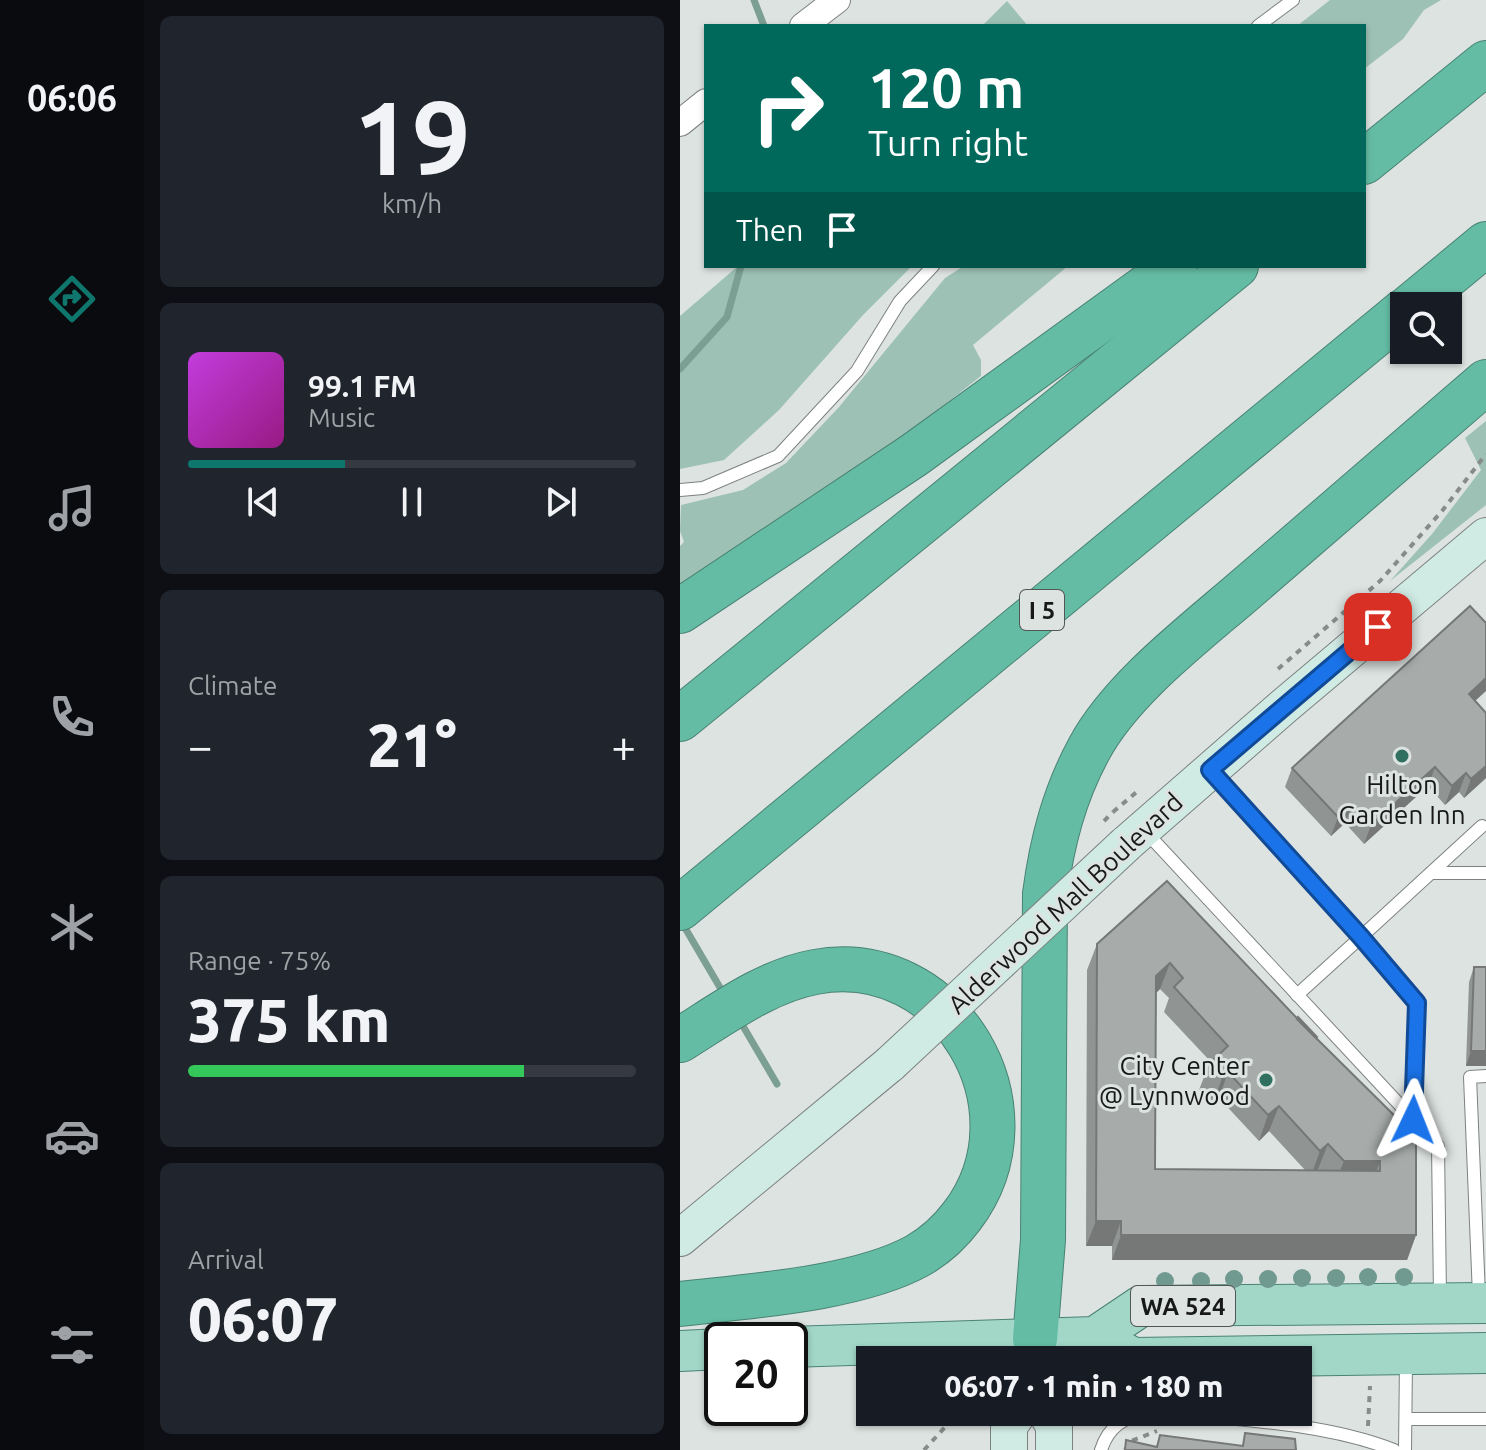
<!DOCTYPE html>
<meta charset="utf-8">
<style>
body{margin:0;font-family:Ubuntu,sans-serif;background:#20242c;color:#f1f3f6;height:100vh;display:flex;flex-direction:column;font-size:30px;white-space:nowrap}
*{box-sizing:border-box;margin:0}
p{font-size:26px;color:#9ea1a6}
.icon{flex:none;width:44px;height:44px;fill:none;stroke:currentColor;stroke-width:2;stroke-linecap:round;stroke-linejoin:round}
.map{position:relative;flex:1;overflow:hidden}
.sheet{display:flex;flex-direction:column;gap:16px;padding:16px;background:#0d0f14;width:536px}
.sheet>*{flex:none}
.top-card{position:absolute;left:24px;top:24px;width:662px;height:244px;border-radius:0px;box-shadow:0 2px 6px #0004;background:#00695c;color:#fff;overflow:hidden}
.controls{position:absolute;left:710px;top:292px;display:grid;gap:16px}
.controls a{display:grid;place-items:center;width:72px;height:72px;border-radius:0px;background:#171b24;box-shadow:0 2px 6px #0004;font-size:40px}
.speed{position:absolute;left:24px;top:1322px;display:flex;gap:16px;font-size:40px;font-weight:700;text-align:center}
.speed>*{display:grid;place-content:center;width:104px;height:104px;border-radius:50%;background:#171b24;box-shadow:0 2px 6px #0004;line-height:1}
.speed .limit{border:4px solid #111;border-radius:12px;background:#fff;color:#111}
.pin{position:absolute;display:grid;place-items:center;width:68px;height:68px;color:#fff;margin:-34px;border-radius:16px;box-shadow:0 4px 12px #0006}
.me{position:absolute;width:88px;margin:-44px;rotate:2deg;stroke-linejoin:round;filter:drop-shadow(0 0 6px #0008)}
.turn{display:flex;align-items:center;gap:28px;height:168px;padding:0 32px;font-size:36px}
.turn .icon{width:104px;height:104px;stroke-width:2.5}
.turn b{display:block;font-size:56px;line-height:68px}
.then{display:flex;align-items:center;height:76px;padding:0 32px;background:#0003;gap:16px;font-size:30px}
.big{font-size:60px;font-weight:800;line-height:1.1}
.sheet .card{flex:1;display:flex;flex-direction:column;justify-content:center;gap:12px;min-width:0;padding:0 28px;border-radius:12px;background:#20242c}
.sheet .dial{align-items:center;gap:0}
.dial b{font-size:104px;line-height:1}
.song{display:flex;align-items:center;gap:24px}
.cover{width:96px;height:96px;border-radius:12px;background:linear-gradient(135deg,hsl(290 70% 55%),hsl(310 70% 35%))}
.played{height:8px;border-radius:4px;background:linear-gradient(90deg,#0f766e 35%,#363941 35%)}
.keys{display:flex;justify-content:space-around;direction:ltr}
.heat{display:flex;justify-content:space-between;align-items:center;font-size:44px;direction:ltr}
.charge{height:12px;border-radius:6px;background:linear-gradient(90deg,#34c759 75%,#363941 0)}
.trip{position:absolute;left:176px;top:1346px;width:456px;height:80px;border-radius:0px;background:#171b24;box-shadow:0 2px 6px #0004;font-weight:800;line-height:80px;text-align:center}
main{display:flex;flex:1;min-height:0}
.tab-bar{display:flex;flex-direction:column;width:144px;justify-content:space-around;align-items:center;background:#090b0e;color:#9ea1a6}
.tab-bar .icon{width:56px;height:56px}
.tab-bar .on{color:#0f766e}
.tab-bar b{font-size:36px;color:#f1f3f6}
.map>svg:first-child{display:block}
</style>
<main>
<nav class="tab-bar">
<b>06:06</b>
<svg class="icon on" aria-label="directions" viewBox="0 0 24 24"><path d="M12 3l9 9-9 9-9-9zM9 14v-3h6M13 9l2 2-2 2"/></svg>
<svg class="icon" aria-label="music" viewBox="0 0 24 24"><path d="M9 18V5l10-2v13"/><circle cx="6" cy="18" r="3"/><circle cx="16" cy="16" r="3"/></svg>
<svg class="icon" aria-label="phone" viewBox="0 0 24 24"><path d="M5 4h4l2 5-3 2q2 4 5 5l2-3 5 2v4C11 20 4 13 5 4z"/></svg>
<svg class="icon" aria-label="climate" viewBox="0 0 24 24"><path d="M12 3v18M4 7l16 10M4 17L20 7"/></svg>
<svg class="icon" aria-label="car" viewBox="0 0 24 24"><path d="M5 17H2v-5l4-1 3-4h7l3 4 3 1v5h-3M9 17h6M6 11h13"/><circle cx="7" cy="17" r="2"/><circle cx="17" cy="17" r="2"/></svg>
<svg class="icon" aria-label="filters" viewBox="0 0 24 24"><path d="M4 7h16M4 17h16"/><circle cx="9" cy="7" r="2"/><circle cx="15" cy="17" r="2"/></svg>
</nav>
<section class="sheet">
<div class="card dial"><b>19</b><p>km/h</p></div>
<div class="card">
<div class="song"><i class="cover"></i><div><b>99.1 FM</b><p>Music</p></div></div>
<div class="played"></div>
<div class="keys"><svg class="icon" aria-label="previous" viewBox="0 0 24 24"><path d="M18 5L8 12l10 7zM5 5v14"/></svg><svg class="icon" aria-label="pause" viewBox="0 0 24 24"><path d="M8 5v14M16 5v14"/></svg><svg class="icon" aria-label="next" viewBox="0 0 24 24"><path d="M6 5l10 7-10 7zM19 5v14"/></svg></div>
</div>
<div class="card"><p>Climate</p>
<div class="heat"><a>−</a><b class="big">21°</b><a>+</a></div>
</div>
<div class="card"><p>Range · 75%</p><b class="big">375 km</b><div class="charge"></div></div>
<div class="card"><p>Arrival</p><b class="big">06:07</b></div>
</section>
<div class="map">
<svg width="806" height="1450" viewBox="0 0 806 1450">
<rect width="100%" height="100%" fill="#dde3e1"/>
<!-- green -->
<g fill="#9ec1b6">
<path d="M 650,0 L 761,0 L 744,10 L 723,39 L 684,69 L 684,26 L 617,26 Z"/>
<path d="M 327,1 L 348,26 L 302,26 Z"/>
<path d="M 58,266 L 232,266 L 183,315 L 99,410 L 44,460 L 0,469 L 0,316 Z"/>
<path d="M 284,266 L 388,266 L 293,345 L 301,360 L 301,376 L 193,461 L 102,516 L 0,591 L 0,546 L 4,542 L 0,531 L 1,505 L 63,490 L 106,463 L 159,407 L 265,278 Z"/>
<path d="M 806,421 L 806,505 L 710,581 L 752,534 L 801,470 L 785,438 Z"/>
</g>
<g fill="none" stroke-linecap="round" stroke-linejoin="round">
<!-- stream -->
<g stroke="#7c9f94" stroke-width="7">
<path d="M 74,0 L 84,26"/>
<path d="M 0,369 L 47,317 L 61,266"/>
<path d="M 1,921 L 45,996"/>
<path d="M 60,1021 L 97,1084"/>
</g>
<!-- service casing -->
<g stroke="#7d8281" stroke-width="14">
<g id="service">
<path d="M 578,26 L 613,0"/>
<path d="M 0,490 L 23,488 L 98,456 L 177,371 L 220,301 L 253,266"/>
<path d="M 533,773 L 681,937 L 802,826"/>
<path d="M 464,830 L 758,1146 L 760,1296"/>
<path d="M 751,873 L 806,873"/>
<path d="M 617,995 L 681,937 L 737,1003 L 733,1120"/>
<path d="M 799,1296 L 790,1077 L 806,1076"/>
<path d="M 473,1412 C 550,1419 643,1422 714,1450"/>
<path d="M 726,1419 L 806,1419"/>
<path d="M 421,1450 C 429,1425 444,1418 468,1412"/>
<path d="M 725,1450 L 726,1361"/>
</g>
</g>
<!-- minor casing -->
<g stroke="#7d8281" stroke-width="28">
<g id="minor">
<path d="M 123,26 L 157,0"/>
<path d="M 0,123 L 26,102"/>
</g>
</g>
<!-- secondary casing -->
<g stroke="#7d8281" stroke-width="38">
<g id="secondary">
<path d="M 446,844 L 603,707 L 806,536"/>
<path d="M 0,1238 L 210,1064"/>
<path d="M 366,1412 L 374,1426 L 374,1450"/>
<path d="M 329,1450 L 329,1426 L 339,1412"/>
</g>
</g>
<!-- primary casing -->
<g stroke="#498373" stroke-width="42">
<g id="primary">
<path d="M 415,1337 L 453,1358 L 806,1353"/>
<path d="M 110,1347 L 415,1337 L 461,1306 L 806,1303"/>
<path d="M 0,1351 L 42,1349"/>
</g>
</g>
<!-- motorway casing -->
<g stroke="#498373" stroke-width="46">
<g id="motorway">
<path d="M 684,162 L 806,63"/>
<path d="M 731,306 L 806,244"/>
<path d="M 0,611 L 234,455 L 495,266"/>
<path d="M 0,719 L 556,266"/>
<path d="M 0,908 L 724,311"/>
<path d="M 0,1040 C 42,1014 86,981 135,972 C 269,947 364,1108 282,1216 C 270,1232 255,1246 237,1256 C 177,1289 69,1296 0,1304"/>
<path d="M 355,1339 L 363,1240 L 365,894 C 372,842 384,795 409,749 C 441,689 514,634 566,589 C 646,520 726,451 806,382"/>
</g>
</g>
<!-- path -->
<g stroke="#878b89" stroke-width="4" stroke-dasharray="6 6" stroke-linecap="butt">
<path d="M 598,669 L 700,581 L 762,511 L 806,454"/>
<path d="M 433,812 L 459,790"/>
<path d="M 688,1426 L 690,1386"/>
<path d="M 244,1450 L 279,1412"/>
<path d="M 445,1450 L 451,1441 L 477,1431"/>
</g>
<!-- service -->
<use href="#service" stroke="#fff" stroke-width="12"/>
<!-- minor -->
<use href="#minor" stroke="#fff" stroke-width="26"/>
<!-- secondary -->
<use href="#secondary" stroke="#d0ebe4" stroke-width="36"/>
<!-- primary -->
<use href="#primary" stroke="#a2d7c8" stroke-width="40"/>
<!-- motorway -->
<use href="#motorway" stroke="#64bca4" stroke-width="44"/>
<!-- secondary-bridge casing -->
<g stroke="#7d8281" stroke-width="38" stroke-linecap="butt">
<path id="secondary-bridge" d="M 210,1064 L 446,844"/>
</g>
<!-- path-bridge -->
<path stroke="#878b89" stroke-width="4" stroke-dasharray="6 6" stroke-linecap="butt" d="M 424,821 L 433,812"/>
<!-- secondary-bridge -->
<use href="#secondary-bridge" stroke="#d0ebe4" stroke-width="36"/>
</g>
<!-- trees -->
<g fill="#70998f">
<circle cx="688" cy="1277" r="9"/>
<circle cx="724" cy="1277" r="9"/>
<circle cx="622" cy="1278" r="9"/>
<circle cx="656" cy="1278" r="9"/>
<circle cx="554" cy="1279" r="9"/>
<circle cx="588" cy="1279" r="9"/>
<circle cx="485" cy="1281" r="9"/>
<circle cx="521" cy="1281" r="9"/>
</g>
<!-- wall -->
<g fill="#909492" fill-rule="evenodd">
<path d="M 795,701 L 806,713 L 806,778 L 784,798 L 779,792 L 765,805 L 748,786 L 684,844 L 665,823 L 651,836 L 605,787 L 612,768 Z"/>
<path d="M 487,881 L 636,1039 L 736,1137 L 736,1235 L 727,1260 L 432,1260 L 432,1246 L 406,1246 L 407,970 L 417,944 ZM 480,989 L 489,998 L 484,1012 L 531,1062 L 529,1064 L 519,1090 L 533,1104 L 539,1098 L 579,1141 L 589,1131 L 625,1170 L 475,1169 L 476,993 Z"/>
<path d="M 794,967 L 806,967 L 806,1066 L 786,1066 L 789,982 Z"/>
</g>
<!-- shaded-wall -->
<g fill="#757877">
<path d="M 806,678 L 806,691 L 782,713 L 789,694 Z"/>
<path d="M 806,766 L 806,778 L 784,798 L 791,779 Z"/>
<path d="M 755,767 L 748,786 L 684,844 L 691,825 Z"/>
<path d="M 786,773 L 779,792 L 765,805 L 772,786 Z"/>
<path d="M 672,804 L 665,823 L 651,836 L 658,817 Z"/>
<path d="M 490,963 L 480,989 L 467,1002 L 476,976 Z"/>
<path d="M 791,1051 L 806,1051 L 806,1066 L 786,1066 Z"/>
<path d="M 548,1072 L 539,1098 L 533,1104 L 542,1078 Z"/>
<path d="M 599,1106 L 589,1131 L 579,1141 L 588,1115 Z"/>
<path d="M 648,1144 L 638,1169 L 631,1176 L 640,1151 Z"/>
<path d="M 664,1161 L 700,1161 L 691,1187 L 654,1186 Z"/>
<path d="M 416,1221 L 441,1221 L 432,1246 L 406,1246 Z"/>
<path d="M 441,1235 L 736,1235 L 727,1260 L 432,1260 Z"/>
</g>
<!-- building -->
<g fill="#a7acaa" stroke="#757877" stroke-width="2" fill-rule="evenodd">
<path d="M 790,606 L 806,623 L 806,678 L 789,694 L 806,713 L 806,766 L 791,779 L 786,773 L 772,786 L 755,767 L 691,825 L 672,804 L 658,817 L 612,768 Z"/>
<path d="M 487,881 L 629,1031 L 736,1137 L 736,1235 L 441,1235 L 441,1221 L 416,1221 L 417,944 ZM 490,963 L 503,978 L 494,987 L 548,1046 L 529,1064 L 542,1078 L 548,1072 L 588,1115 L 599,1106 L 640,1151 L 648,1144 L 664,1161 L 700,1161 L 700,1171 L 475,1169 L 476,976 Z"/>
<path d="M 794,967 L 806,967 L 806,1051 L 791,1051 Z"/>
<path d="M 618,1017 L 637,1037 L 636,1038 L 617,1019 Z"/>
<path d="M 565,1433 L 615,1439 L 616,1450 L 445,1450 L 446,1440 L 477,1447 L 480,1435 L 563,1446 Z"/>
</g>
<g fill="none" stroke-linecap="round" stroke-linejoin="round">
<!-- route casing -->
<g stroke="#114b97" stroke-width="20">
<path id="route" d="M 698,627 L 530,770 L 681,937 L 737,1003 L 733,1120"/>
</g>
<!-- route -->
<use href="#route" stroke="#1a73e8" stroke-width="14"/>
</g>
<!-- markers -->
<g fill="#2f7060" stroke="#dde3e1" stroke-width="3">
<circle cx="722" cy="756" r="8"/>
<circle cx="586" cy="1080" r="8"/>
</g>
<g text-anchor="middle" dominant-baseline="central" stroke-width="6" stroke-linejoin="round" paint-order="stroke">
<!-- shield labels -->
<g fill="#dde3e1" stroke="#525654" stroke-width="2">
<rect x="340" y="590" width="44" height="40" rx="6"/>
<rect x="451" y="1286" width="104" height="40" rx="6"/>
</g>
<g font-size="24" font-weight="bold" fill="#171918">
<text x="362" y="610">I 5</text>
<text x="503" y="1306">WA 524</text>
</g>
<!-- poi labels -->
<g font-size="26" fill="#171918" stroke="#dde3e1">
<text x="722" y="784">Hilton<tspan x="722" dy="30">Garden Inn</tspan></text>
<text x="570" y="1065" text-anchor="end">City Center<tspan x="570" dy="30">@ Lynnwood</tspan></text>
</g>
<!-- street labels -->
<g font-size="26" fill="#171918" stroke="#dde3e1">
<text transform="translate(385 903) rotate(-43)">Alderwood Mall Boulevard</text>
</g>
</g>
</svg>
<div class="controls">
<a><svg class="icon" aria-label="search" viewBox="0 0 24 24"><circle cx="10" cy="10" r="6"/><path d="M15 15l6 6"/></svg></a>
</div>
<div class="speed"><div class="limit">20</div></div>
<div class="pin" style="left:698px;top:627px;background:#d93025"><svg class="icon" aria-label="arrive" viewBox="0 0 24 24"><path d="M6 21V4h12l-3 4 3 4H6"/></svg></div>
<svg class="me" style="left:733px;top:1120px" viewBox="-20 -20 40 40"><path d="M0-17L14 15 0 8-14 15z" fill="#1a73e8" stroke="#fff" stroke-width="4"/></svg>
<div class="trip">06:07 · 1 min · 180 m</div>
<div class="top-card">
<div class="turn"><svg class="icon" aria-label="right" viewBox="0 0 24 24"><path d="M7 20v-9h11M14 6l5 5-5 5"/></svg><div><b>120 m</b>Turn right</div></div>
<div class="then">Then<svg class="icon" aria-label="arrive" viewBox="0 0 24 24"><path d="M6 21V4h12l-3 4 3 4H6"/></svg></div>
</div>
</div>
</main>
